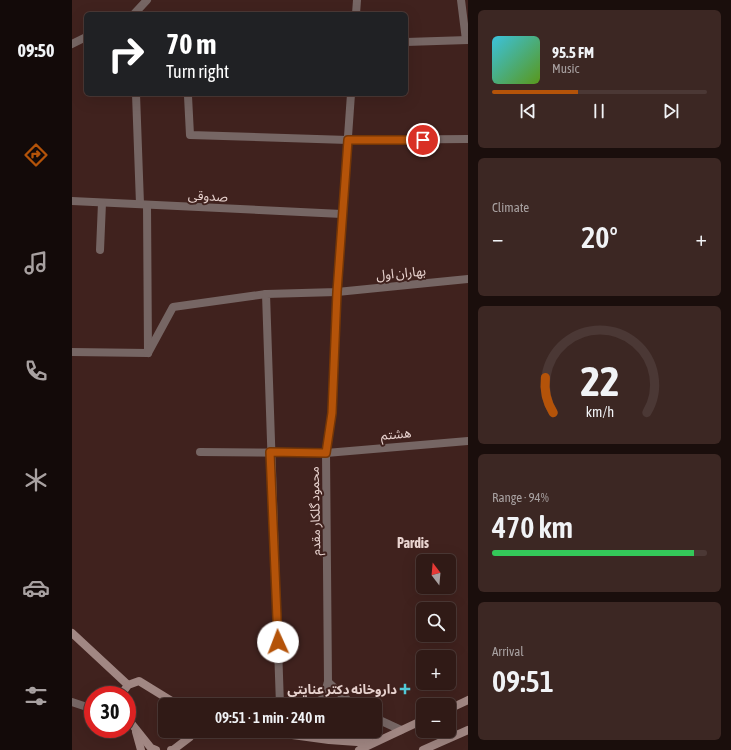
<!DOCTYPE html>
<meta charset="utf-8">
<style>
body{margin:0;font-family:"Asap Condensed","Noto Sans Arabic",sans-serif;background:#3c2723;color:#f1f3f6;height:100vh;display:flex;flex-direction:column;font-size:15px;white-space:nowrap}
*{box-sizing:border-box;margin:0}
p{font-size:13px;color:#a8a1a1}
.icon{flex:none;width:22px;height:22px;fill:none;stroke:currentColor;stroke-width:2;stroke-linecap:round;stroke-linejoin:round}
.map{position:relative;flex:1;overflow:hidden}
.details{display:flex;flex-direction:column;gap:10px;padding:10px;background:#1a0e0c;width:263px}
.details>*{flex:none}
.banner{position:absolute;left:12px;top:12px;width:324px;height:84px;border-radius:6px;box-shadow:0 4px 16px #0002,0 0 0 1px #4b3835;background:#202124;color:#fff;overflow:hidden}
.needle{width:26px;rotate:344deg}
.fabs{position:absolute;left:344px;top:554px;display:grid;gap:8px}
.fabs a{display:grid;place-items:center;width:40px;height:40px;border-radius:6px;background:#301a16;box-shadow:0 4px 16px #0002,0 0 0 1px #4b3835;font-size:20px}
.speed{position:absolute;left:12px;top:686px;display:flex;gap:8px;font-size:20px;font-weight:700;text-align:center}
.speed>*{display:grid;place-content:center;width:52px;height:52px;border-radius:50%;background:#301a16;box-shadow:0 4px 16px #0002,0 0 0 1px #4b3835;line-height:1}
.speed .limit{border:6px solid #d22;background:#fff;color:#111}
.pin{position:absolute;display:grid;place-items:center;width:34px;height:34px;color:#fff;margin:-17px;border:2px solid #fff;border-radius:50%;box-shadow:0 1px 4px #0007}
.me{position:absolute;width:44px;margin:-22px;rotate:358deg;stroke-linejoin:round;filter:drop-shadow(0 0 3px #0008)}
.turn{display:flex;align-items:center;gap:14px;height:84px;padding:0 16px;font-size:18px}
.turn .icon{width:52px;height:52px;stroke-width:2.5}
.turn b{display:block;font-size:28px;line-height:34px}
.big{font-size:30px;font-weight:600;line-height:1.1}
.details .tile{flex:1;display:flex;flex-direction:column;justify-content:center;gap:6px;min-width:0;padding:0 14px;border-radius:6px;background:#3c2723}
.details .dial{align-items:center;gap:0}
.dial svg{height:104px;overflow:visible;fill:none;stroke:#4b3835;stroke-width:7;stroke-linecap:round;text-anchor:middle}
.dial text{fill:#f1f3f6;stroke:none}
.song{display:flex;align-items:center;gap:12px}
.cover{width:48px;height:48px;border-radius:6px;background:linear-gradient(135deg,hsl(190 70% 55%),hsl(90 70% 35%))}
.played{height:4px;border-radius:2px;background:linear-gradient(90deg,#b45309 40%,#4b3835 40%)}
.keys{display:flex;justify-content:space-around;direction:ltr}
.heat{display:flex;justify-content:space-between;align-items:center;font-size:22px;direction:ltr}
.charge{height:6px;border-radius:3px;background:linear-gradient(90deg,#34c759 94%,#4b3835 0)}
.trip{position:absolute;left:86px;top:698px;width:224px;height:40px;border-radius:6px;background:#301a16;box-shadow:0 4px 16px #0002,0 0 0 1px #4b3835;font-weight:600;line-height:40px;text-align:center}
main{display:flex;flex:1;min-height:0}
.tabs{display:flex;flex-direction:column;width:72px;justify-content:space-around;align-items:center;background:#130a09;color:#a8a1a1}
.tabs .icon{width:28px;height:28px}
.tabs .on{color:#b45309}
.tabs b{font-size:18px;color:#f1f3f6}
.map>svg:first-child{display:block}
</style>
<main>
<nav class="tabs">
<b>09:50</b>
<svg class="icon on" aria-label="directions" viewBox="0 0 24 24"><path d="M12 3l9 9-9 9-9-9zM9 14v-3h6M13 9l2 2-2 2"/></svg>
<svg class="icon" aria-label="music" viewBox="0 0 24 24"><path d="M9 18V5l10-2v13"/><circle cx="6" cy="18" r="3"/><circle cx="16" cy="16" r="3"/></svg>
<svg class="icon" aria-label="phone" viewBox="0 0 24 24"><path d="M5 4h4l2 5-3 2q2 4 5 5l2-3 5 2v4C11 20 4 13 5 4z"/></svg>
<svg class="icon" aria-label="climate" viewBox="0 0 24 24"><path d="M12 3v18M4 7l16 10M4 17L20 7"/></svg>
<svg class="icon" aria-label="car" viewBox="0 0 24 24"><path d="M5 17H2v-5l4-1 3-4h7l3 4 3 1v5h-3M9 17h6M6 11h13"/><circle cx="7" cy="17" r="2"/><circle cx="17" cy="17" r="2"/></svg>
<svg class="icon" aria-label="filters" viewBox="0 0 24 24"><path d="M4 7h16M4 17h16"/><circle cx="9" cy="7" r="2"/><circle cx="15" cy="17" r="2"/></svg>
</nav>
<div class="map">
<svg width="396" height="750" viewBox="0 0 396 750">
<rect width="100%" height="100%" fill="#40221e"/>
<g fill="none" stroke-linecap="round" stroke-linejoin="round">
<!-- street -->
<g stroke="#766664" stroke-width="8">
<path d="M 389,0 L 394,40"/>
<path d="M 62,14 L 75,0"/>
<path d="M 284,14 L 285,0"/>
<path d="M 334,42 L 396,40"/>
<path d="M 0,44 L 14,37"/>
<path d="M 64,94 L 68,204"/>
<path d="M 116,96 L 118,135 L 276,140 L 396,139"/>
<path d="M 0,201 L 270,214"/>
<path d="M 75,205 L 76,353"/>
<path d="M 28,250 L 30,203"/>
<path d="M 0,352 L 76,353"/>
<path d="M 76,353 L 101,307 L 194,294"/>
<path d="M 128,452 L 254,453 L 396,441"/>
<path d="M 256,682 L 281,705"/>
<path d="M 0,702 L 21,709"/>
<path d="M 208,705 L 194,294 L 265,292 L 396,279"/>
<path d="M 246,705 L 252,695 L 256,682 L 254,453 L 260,413 L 265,292 L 279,94"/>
<path d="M 303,718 L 329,730"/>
</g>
<!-- secondary -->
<g stroke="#a18783" stroke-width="8">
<path d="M 0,633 L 56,685"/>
<path d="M 49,695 L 56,685 L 67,681 L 106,705"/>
<path d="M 377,709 L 396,700"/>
<path d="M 55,718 L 79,748 L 84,750"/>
<path d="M 191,731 L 257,740 L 299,743"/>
<path d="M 64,732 L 69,750"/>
<path d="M 99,750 L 101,750 L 118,737 L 120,731"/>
<path d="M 287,750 L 351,720"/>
<path d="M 351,750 L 396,730"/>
</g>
</g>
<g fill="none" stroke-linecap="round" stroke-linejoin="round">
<!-- route casing -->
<g stroke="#753606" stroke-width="10">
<path id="route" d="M 206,642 L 198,452 L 254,453 L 260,413 L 265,292 L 276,140 L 351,140"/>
</g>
<!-- route -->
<use href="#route" stroke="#b45309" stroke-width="7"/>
</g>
<!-- markers -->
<path fill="#52cbd9" stroke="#40221e" stroke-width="1.5" d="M331 683h4v4h4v4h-4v4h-4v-4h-4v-4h4z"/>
<g text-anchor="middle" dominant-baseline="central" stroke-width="4" stroke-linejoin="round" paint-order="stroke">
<!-- street labels -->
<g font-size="13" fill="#e9d4d0" stroke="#40221e">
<text transform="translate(136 196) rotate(3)">صدوقی</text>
<text transform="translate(329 273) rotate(-5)">بهاران اول</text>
<text transform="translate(324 434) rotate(-5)">هشتم</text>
<text transform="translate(243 511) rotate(-91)">محمود گلکار مقدم</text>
</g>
<!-- poi labels -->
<g font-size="13" font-weight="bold" fill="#e9d4d0" stroke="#40221e" text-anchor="end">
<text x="325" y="689">داروخانه دکتر عنایتی</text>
</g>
<!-- neighbourhood labels -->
<g font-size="14" font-weight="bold" fill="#e9d4d0" stroke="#40221e">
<text x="341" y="543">Pardis</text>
</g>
</g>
</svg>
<div class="fabs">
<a><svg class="needle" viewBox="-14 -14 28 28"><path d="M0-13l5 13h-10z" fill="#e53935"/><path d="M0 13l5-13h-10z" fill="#a8a1a1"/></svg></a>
<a><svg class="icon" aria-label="search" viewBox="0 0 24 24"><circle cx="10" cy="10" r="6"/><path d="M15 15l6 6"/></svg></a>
<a>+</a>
<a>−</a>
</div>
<div class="speed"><div class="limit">30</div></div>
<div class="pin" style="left:351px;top:140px;background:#d93025"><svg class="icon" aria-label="arrive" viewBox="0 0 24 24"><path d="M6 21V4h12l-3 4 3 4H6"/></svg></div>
<svg class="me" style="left:206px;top:642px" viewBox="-20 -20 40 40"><circle r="19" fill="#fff"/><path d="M0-13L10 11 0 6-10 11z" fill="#b45309"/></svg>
<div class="trip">09:51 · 1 min · 240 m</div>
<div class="banner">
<div class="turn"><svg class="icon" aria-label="right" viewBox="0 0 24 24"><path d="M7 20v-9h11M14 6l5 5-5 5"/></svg><div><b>70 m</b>Turn right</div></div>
</div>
</div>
<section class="details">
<div class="tile">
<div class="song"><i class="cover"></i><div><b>95.5 FM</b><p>Music</p></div></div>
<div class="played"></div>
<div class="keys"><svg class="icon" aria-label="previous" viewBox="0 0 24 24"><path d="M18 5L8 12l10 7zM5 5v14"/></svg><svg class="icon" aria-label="pause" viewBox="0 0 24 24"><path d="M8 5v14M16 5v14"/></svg><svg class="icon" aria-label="next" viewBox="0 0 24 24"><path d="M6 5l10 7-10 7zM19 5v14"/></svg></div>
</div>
<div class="tile"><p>Climate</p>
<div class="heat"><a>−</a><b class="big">20°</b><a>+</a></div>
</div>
<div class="tile dial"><svg viewBox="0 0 100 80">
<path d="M14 69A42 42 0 1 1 86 69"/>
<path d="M14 69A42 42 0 0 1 8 42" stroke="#b45309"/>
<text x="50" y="56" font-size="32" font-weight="700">22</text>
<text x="50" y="72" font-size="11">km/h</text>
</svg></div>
<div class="tile"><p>Range · 94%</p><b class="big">470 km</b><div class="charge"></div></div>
<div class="tile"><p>Arrival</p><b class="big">09:51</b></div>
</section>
</main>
